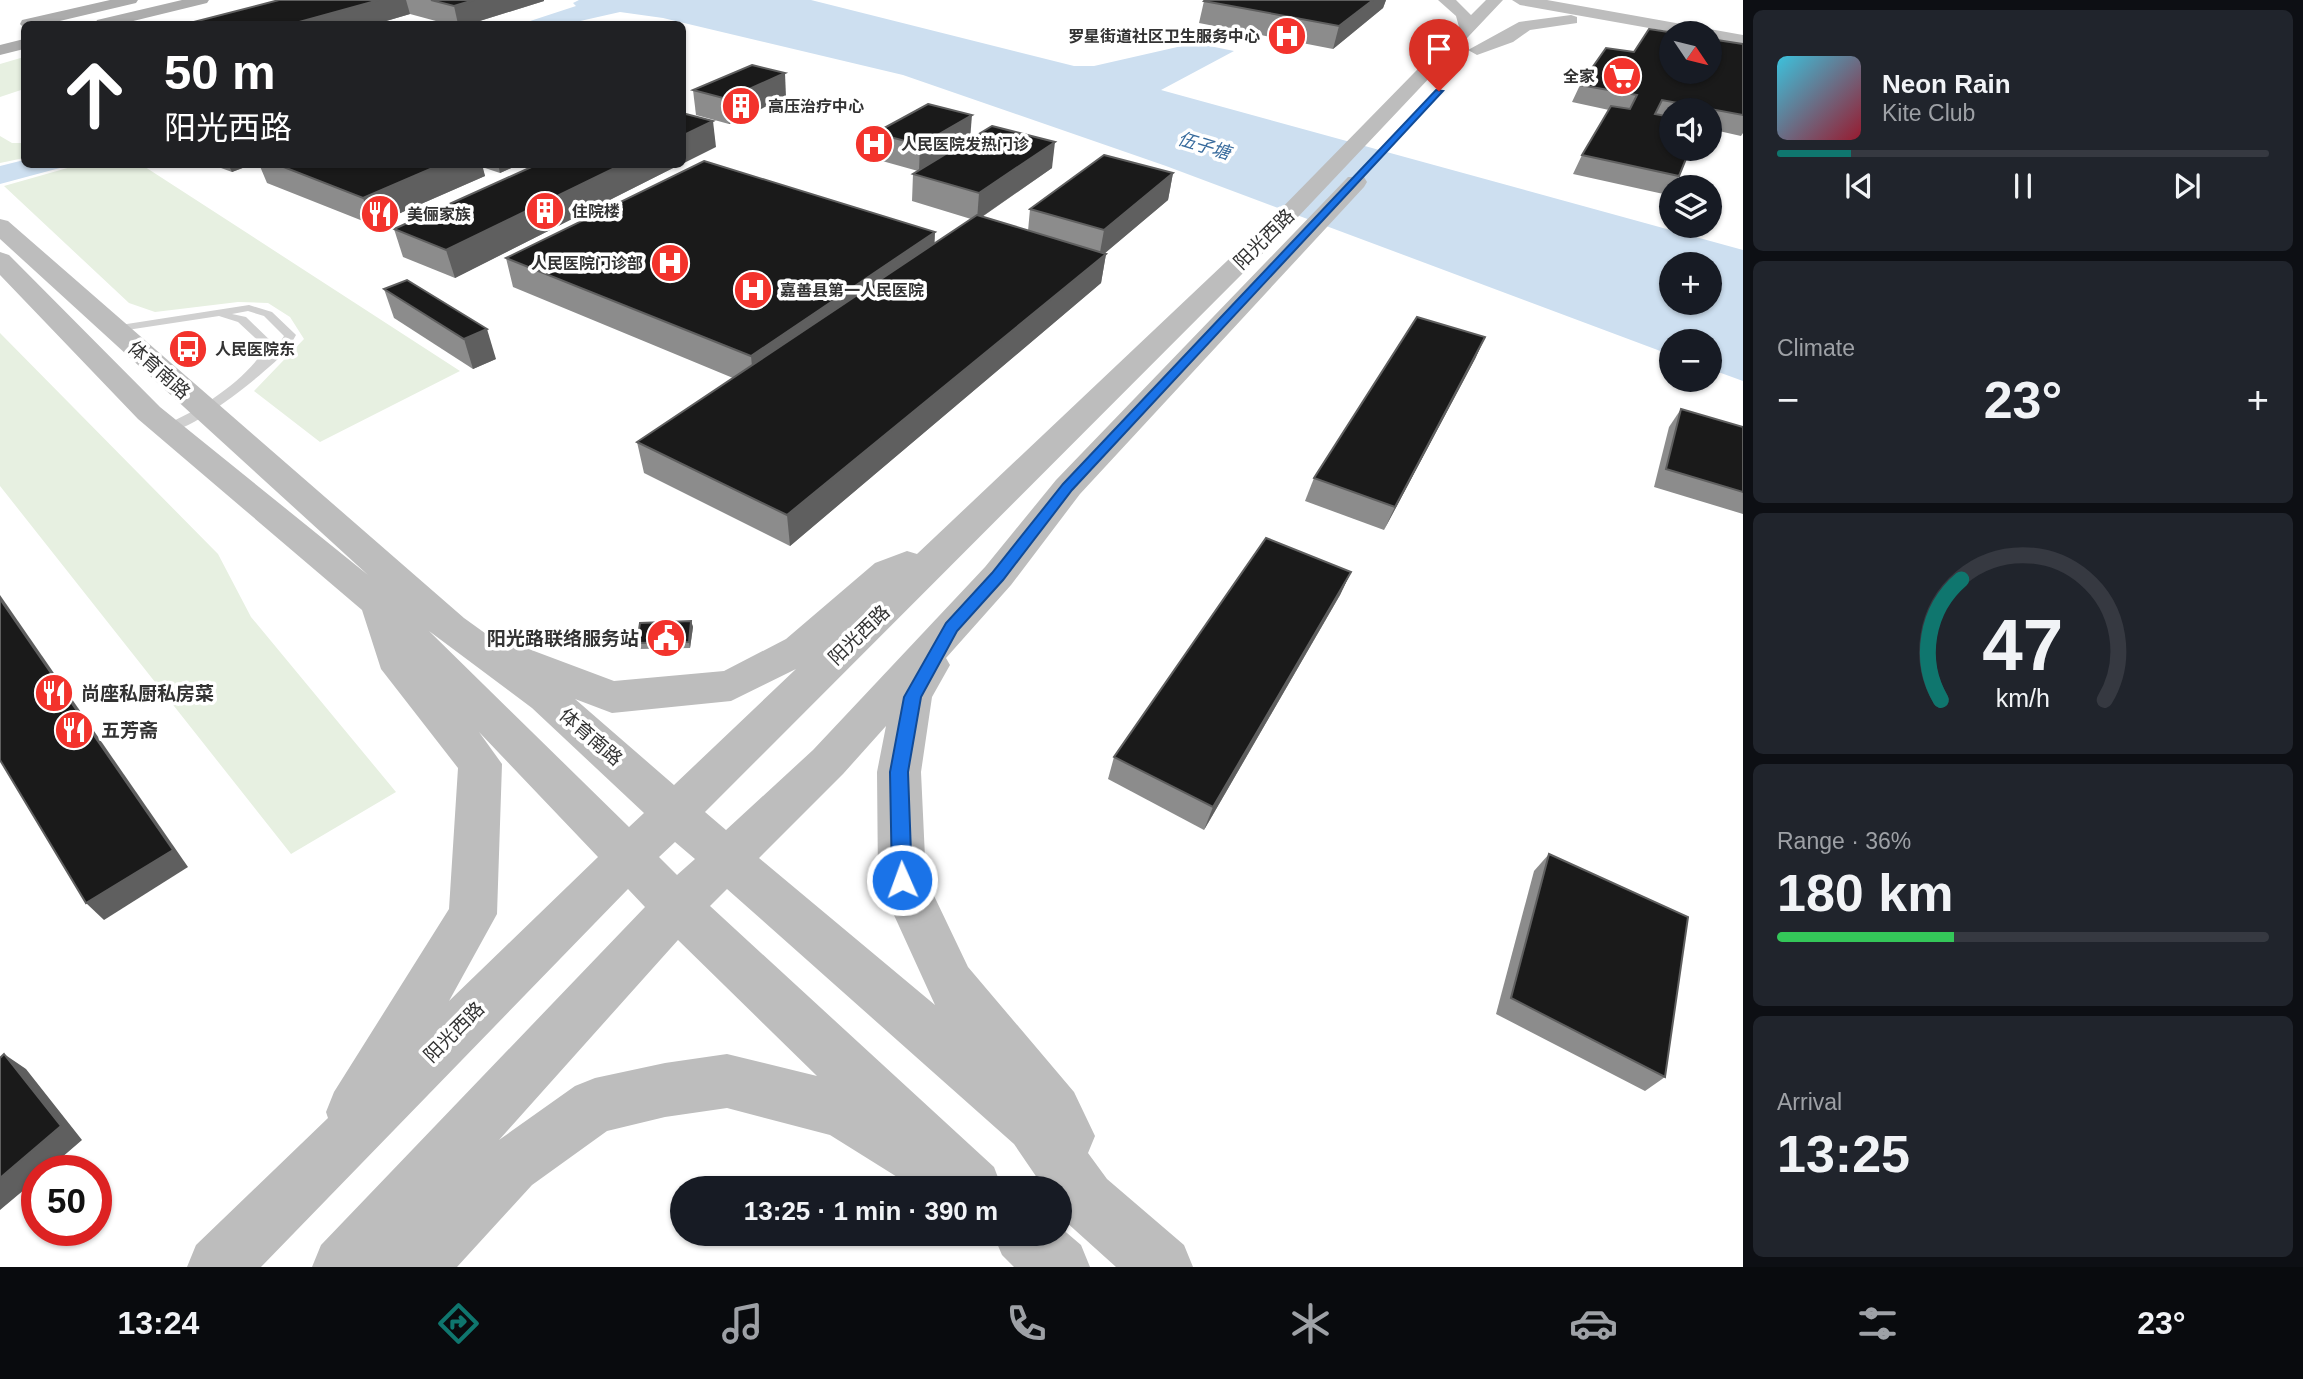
<!DOCTYPE html>
<meta charset="utf-8">
<style>
body{margin:0;font-family:Arial,"Noto Sans SC",sans-serif;background:#20242c;color:#f1f3f6;height:100vh;display:flex;flex-direction:column;font-size:26px;white-space:nowrap}
*{box-sizing:border-box;margin:0}
p{font-size:23px;color:#9ea1a6}
.icon{flex:none;width:38px;height:38px;fill:none;stroke:currentColor;stroke-width:2;stroke-linecap:round;stroke-linejoin:round}
.map{position:relative;flex:1;overflow:hidden}
.sheet{display:flex;flex-direction:column;gap:10px;padding:10px;background:#0d0f14;width:560px}
.sheet>*{flex:none}
.guide{position:absolute;left:21px;top:21px;width:665px;height:147px;border-radius:10px;box-shadow:0 2px 5px #0004;background:#202124;color:#fff;overflow:hidden}
.needle{width:46px;rotate:125deg}
.tools{position:absolute;left:1659px;top:21px;display:grid;gap:14px}
.tools a{display:grid;place-items:center;width:63px;height:63px;border-radius:50%;background:#171b24;box-shadow:0 2px 5px #0004;font-size:35px}
.speed{position:absolute;left:21px;top:1155px;display:flex;gap:14px;font-size:35px;font-weight:700;text-align:center}
.speed>*{display:grid;place-content:center;width:91px;height:91px;border-radius:50%;background:#171b24;box-shadow:0 2px 5px #0004;line-height:1}
.speed .limit{border:10px solid #d22;background:#fff;color:#111}
.pin{position:absolute;display:grid;place-items:center;width:60px;height:60px;color:#fff;margin:-72px -30px;border-radius:50% 50% 50% 0;rotate:-45deg;box-shadow:0 0 7px #0007}
.pin .icon{rotate:45deg}
.me{position:absolute;width:77px;margin:-38px;rotate:358deg;stroke-linejoin:round;filter:drop-shadow(0 0 5px #0008)}
.turn{display:flex;align-items:center;gap:24px;height:147px;padding:0 28px;font-size:32px}
.turn .icon{width:91px;height:91px;stroke-width:2.5}
.turn b{display:block;font-size:49px;line-height:60px}
.big{font-size:52px;font-weight:800;line-height:1.1}
.sheet .tile{flex:1;display:flex;flex-direction:column;justify-content:center;gap:10px;min-width:0;padding:0 24px;border-radius:10px;background:#20242c}
.sheet .dial{align-items:center;gap:0}
.dial svg{height:182px;overflow:visible;fill:none;stroke:#363941;stroke-width:7;stroke-linecap:round;text-anchor:middle}
.dial text{fill:#f1f3f6;stroke:none}
.song{display:flex;align-items:center;gap:21px}
.cover{width:84px;height:84px;border-radius:10px;background:linear-gradient(135deg,hsl(190 70% 55%),hsl(350 70% 35%))}
.played{height:7px;border-radius:4px;background:linear-gradient(90deg,#0f766e 15%,#363941 15%)}
.keys{display:flex;justify-content:space-around;direction:ltr}
.heat{display:flex;justify-content:space-between;align-items:center;font-size:38px;direction:ltr}
.charge{height:10px;border-radius:5px;background:linear-gradient(90deg,#34c759 36%,#363941 0)}
.trip{position:absolute;left:670px;top:1176px;width:402px;height:70px;border-radius:35px;background:#171b24;box-shadow:0 2px 5px #0004;font-weight:800;line-height:70px;text-align:center}
.tab-bar{display:flex;height:112px;justify-content:space-around;align-items:center;background:#090b0e;color:#9ea1a6}
.tab-bar .icon{width:49px;height:49px}
.tab-bar .active{color:#0f766e}
.tab-bar b{font-size:32px;color:#f1f3f6}
main{display:flex;flex:1;min-height:0}
.map>svg:first-child{display:block}
</style>
<main>
<div class="map">
<svg width="1743" height="1267" viewBox="0 0 1743 1267">
<rect width="100%" height="100%" fill="#fff"/>
<!-- green -->
<g fill="#e7f0e1">
<path d="M 24,57 L 24,89 L 0,97 L 0,64 Z"/>
<path d="M 0,136 L 12,143 L 24,143 L 24,158 L 0,163 Z"/>
<path d="M 78,165 L 142,165 L 460,371 L 320,442 L 254,391 L 304,339 L 290,317 L 268,303 L 238,302 L 155,312 L 129,303 L 4,186 Z"/>
<path d="M 0,333 L 218,554 L 251,617 L 396,792 L 291,854 L 0,486 Z"/>
</g>
<!-- water -->
<g fill="#cddff0" fill-rule="evenodd">
<path d="M 579,0 L 811,0 L 1074,66 L 1094,66 L 1195,43 L 1234,51 L 1161,90 L 1743,250 L 1743,381 L 1710,369 L 1710,341 L 1671,341 L 1671,355 L 1166,166 L 903,75 L 663,18 L 620,12 L 567,24 L 521,24 L 576,6 L 573,3 ZM 1671,264 L 1710,264 L 1710,303 L 1671,303 Z"/>
<path d="M 24,160 L 24,164 L 71,165 L 0,184 L 0,166 Z"/>
</g>
<g fill="none" stroke-linecap="round" stroke-linejoin="round">
<!-- lane -->
<path fill="#d0d0d0" fill-rule="evenodd" d="M 249,305 L 272,312 L 294,333 L 296,335 L 288,349 C 270,369 189,436 163,432 L 163,426 C 203,408 242,383 266,348 L 238,322 L 219,316 L 114,332 L 108,329 L 114,326 ZM 248,311 L 264,316 L 284,336 L 277,347 L 246,317 L 232,314 Z"/>
<!-- secondary -->
<g fill="#bdbdbd" fill-rule="evenodd">
<path d="M 1438,0 L 1456,0 L 1471,15 L 1486,0 L 1503,0 L 1280,236 L 705,812 L 726,830 L 813,750 L 985,567 L 1056,480 L 1348,177 L 1364,177 L 1367,182 L 1364,187 L 1080,494 L 1011,585 L 946,658 L 950,665 L 932,697 L 921,772 L 926,879 L 968,967 L 1074,1092 L 1095,1136 L 1088,1153 L 1107,1179 L 1184,1245 L 1193,1267 L 1116,1267 L 1065,1221 L 1060,1214 L 1060,1188 L 1044,1188 L 1014,1144 L 727,889 L 710,906 L 994,1167 L 1002,1188 L 921,1188 L 902,1180 L 830,1135 L 727,1108 L 665,1117 L 607,1131 L 532,1185 L 457,1267 L 312,1267 L 321,1245 L 645,907 L 628,889 L 261,1267 L 187,1267 L 196,1245 L 328,1118 L 326,1112 L 334,1092 L 449,909 L 458,768 L 381,669 L 362,610 L 138,419 L 0,275 L 0,252 L 9,255 L 160,407 L 368,575 L 0,239 L 0,219 L 8,221 L 464,618 L 507,649 L 518,645 L 614,681 L 724,671 L 786,639 L 875,563 L 907,551 L 917,554 L 1264,226 L 1459,27 L 1456,16 ZM 429,631 L 532,708 L 644,813 L 629,827 ZM 796,669 L 674,785 L 575,699 L 612,713 L 731,701 ZM 886,726 L 877,772 L 878,880 L 935,1005 L 759,858 L 843,774 ZM 479,732 L 598,857 L 449,1001 L 497,914 L 502,764 ZM 675,842 L 695,859 L 677,875 L 659,857 ZM 678,940 L 817,1076 L 727,1054 L 665,1063 L 595,1078 L 575,1086 L 499,1140 Z"/>
<path d="M 1512,0 L 1547,0 L 1743,35 L 1743,45 L 1710,39 L 1710,33 L 1677,33 L 1520,5 Z"/>
<path d="M 1571,15 L 1577,17 L 1577,23 L 1530,30 L 1513,42 L 1477,55 L 1468,50 L 1519,22 Z"/>
<path d="M 1060,1227 L 1081,1245 L 1090,1267 L 1014,1267 L 1002,1255 L 993,1234 L 1060,1234 Z"/>
</g>
<!-- primary -->
<g fill="#ababab" fill-rule="evenodd">
<path d="M 110,0 L 138,0 L 136,3 L 47,24 L 24,24 L 24,28 L 20,24 L 22,20 Z"/>
<path d="M 182,0 L 209,0 L 207,3 L 121,24 L 95,24 L 97,20 Z"/>
<path d="M 24,39 L 24,49 L 0,55 L 0,45 Z"/>
</g>
</g>
<!-- wall -->
<g fill="#8c8c8c">
<path d="M 279,0 L 544,0 L 544,1 L 470,24 L 447,24 L 410,14 L 376,24 L 186,24 Z"/>
<path d="M 1205,0 L 1386,0 L 1383,8 L 1333,49 L 1199,23 L 1204,1 Z"/>
<path d="M 1743,44 L 1743,133 L 1741,136 L 1710,129 L 1710,110 L 1671,110 L 1671,149 L 1679,176 L 1668,195 L 1573,174 L 1582,155 L 1609,110 L 1572,102 L 1580,85 Z"/>
<path d="M 693,90 L 786,97 L 729,124 L 696,115 Z"/>
<path d="M 875,133 L 970,139 L 1052,168 L 982,217 L 1028,231 L 1030,209 L 1173,173 L 1168,200 L 1104,254 L 1106,254 L 1101,283 L 790,546 L 644,473 L 637,442 L 733,378 L 513,287 L 506,258 L 934,244 L 971,219 L 912,201 L 913,174 L 918,171 L 875,159 Z"/>
<path d="M 219,164 L 253,164 L 232,172 L 221,168 Z"/>
<path d="M 259,164 L 520,164 L 500,173 L 482,167 L 485,176 L 373,225 L 267,183 Z"/>
<path d="M 538,164 L 681,164 L 455,278 L 403,257 L 394,229 Z"/>
<path d="M 384,289 L 496,359 L 473,369 L 394,318 Z"/>
<path d="M 1485,337 L 1475,359 L 1384,530 L 1305,501 L 1314,478 Z"/>
<path d="M 1681,409 L 1743,427 L 1743,514 L 1654,487 L 1669,427 Z"/>
<path d="M 1351,572 L 1340,595 L 1204,830 L 1108,779 L 1114,757 Z"/>
<path d="M 691,621 L 693,627 L 690,648 L 639,649 L 637,643 Z"/>
<path d="M 1549,854 L 1665,1077 L 1645,1091 L 1496,1014 L 1534,871 Z"/>
</g>
<!-- shaded-wall -->
<g fill="#5f5f5f">
<path d="M 379,0 L 406,0 L 410,14 L 376,24 L 292,24 Z"/>
<path d="M 474,0 L 544,0 L 544,1 L 470,24 L 458,24 L 454,6 Z"/>
<path d="M 1373,0 L 1386,0 L 1383,8 L 1333,49 L 1339,26 Z"/>
<path d="M 785,73 L 786,97 L 729,124 L 727,99 Z"/>
<path d="M 972,115 L 970,140 L 919,171 L 920,145 Z"/>
<path d="M 713,121 L 716,147 L 682,164 L 682,136 Z"/>
<path d="M 1055,142 L 1052,168 L 977,220 L 979,193 Z"/>
<path d="M 228,164 L 253,164 L 232,172 Z"/>
<path d="M 442,164 L 482,164 L 485,176 L 373,225 L 363,198 Z"/>
<path d="M 498,164 L 520,164 L 500,173 Z"/>
<path d="M 623,164 L 681,164 L 455,278 L 446,250 Z"/>
<path d="M 1173,173 L 1168,200 L 1099,258 L 1104,230 Z"/>
<path d="M 935,232 L 934,260 L 754,387 L 751,356 Z"/>
<path d="M 1106,254 L 1101,283 L 790,546 L 787,515 Z"/>
<path d="M 487,329 L 496,359 L 473,369 L 464,339 Z"/>
<path d="M 1485,337 L 1475,359 L 1384,530 L 1395,507 Z"/>
<path d="M 1351,572 L 1340,595 L 1204,830 L 1213,807 Z"/>
<path d="M 0,595 L 188,867 L 104,920 L 86,903 L 0,599 Z"/>
<path d="M 691,621 L 693,627 L 690,648 L 689,642 Z"/>
<path d="M 4,1054 L 26,1069 L 82,1140 L 46,1171 L 37,1171 L 37,1179 L 0,1210 L 0,1178 Z"/>
</g>
<!-- building -->
<g fill="#1a1a1a" stroke="#5f5f5f" stroke-width="2">
<path d="M 279,0 L 379,0 L 292,24 L 186,24 Z"/>
<path d="M 431,0 L 474,0 L 454,6 Z"/>
<path d="M 1205,0 L 1373,0 L 1339,26 L 1204,1 Z"/>
<path d="M 1649,29 L 1675,33 L 1671,33 L 1671,72 L 1710,72 L 1710,39 L 1743,44 L 1743,115 L 1662,100 L 1655,114 L 1671,117 L 1671,149 L 1690,149 L 1679,176 L 1582,155 L 1611,106 L 1630,109 L 1637,95 L 1580,85 L 1606,48 L 1634,52 Z"/>
<path d="M 752,65 L 785,73 L 727,99 L 693,90 Z"/>
<path d="M 928,104 L 972,115 L 920,145 L 875,133 Z"/>
<path d="M 682,113 L 713,121 L 682,136 Z"/>
<path d="M 992,126 L 1055,142 L 979,193 L 913,174 Z"/>
<path d="M 1104,155 L 1173,173 L 1104,230 L 1030,209 Z"/>
<path d="M 704,161 L 935,232 L 751,356 L 506,258 Z"/>
<path d="M 276,164 L 442,164 L 363,198 Z"/>
<path d="M 538,164 L 623,164 L 446,250 L 394,229 Z"/>
<path d="M 977,215 L 1106,254 L 787,515 L 637,442 Z"/>
<path d="M 407,280 L 487,329 L 464,339 L 384,289 Z"/>
<path d="M 1417,317 L 1485,337 L 1395,507 L 1314,478 Z"/>
<path d="M 1681,409 L 1743,427 L 1743,492 L 1666,469 Z"/>
<path d="M 1266,538 L 1351,572 L 1213,807 L 1114,757 Z"/>
<path d="M 0,599 L 173,850 L 86,903 L 0,760 Z"/>
<path d="M 691,621 L 689,642 L 637,643 L 640,623 Z"/>
<path d="M 1549,854 L 1688,917 L 1665,1077 L 1511,998 Z"/>
<path d="M 4,1054 L 61,1126 L 0,1178 L 0,1058 Z"/>
</g>
<!-- route -->
<path fill="#1a73e8" stroke="#114b97" stroke-width="2" d="M 1436,90 L 1443,91 L 1072,490 L 1003,580 L 957,631 L 921,697 L 908,772 L 912,880 L 909,887 L 902,889 L 895,887 L 892,880 L 890,772 L 904,697 L 946,623 L 992,573 L 1063,484 Z"/>
<!-- icons -->
<defs>
<g id="hospital-disc" transform="scale(2.0125)"><circle r="9.5" fill="#f3332c" stroke="#fff"/><path d="M-5-5h3v3.5h4V-5h3V5h-3V1.5h-4V5h-3Z" fill="#fff"/></g>
<g id="supermarket-disc" transform="scale(2.0125)"><circle r="9.5" fill="#f3332c" stroke="#fff"/><path d="M-6-5.5h2.5l.6 2H6L4.5 2H-2.5L-4.4-4H-6ZM-1.5 3.2a1.3 1.3 0 1 0 .1 0ZM3 3.2a1.3 1.3 0 1 0 .1 0Z" fill="#fff"/></g>
<g id="building-disc" transform="scale(2.0125)"><circle r="9.5" fill="#f3332c" stroke="#fff"/><path d="M-4-6H4V6H1V3H-1V6H-4ZM-2.5-4.3h1.7v1.8h-1.7ZM.8-4.3h1.7v1.8H.8ZM-2.5-1h1.7V.8h-1.7ZM.8-1h1.7V.8H.8Z" fill="#fff"/></g>
<g id="restaurant-disc" transform="scale(2.0125)"><circle r="9.5" fill="#f3332c" stroke="#fff"/><path d="M-5-6h1v4h1v-4h1v4h1v-4h1v5L-1.5 .5V6h-2V.5L-5-1ZM5-6V6H3V1.5H1.5Q1.5-4 5-6Z" fill="#fff"/></g>
<g id="bus-disc" transform="scale(2.0125)"><circle r="9.5" fill="#f3332c" stroke="#fff"/><path d="M-5-6H5V4H4V6H2V4H-2V6H-4V4H-5ZM-3.5-4V0h7V-4ZM-3.5 1.2v1.5H-2V1.2ZM2 1.2v1.5H3.5V1.2Z" fill="#fff"/></g>
<g id="civic-disc" transform="scale(2.0125)"><circle r="9.5" fill="#f3332c" stroke="#fff"/><path d="M-.6-6.5H3V-4.5H.6V-3L4-1V1h2V6H-6V1h2V-1L-.6-3ZM-1.2 2.5V6h2.4V2.5Z" fill="#fff"/></g>
</defs>
<g fill-rule="evenodd">
<use href="#hospital-disc" x="1287" y="36"/>
<use href="#supermarket-disc" x="1622" y="76"/>
<use href="#building-disc" x="741" y="106"/>
<use href="#hospital-disc" x="874" y="144"/>
<use href="#building-disc" x="545" y="211"/>
<use href="#restaurant-disc" x="380" y="214"/>
<use href="#hospital-disc" x="670" y="263"/>
<use href="#hospital-disc" x="753" y="290"/>
<use href="#bus-disc" x="188" y="349"/>
<use href="#civic-disc" x="666" y="638"/>
<use href="#restaurant-disc" x="54" y="693"/>
<use href="#restaurant-disc" x="74" y="730"/>
</g>
<g text-anchor="middle" dominant-baseline="central" stroke-width="7" stroke-linejoin="round" paint-order="stroke">
<!-- far-poi labels -->
<g font-size="16" font-weight="bold" fill="#333" stroke="#fff" text-anchor="start">
<text x="1260" y="36" text-anchor="end">罗星街道社区卫生服务中心</text>
<text x="1595" y="76" text-anchor="end">全家</text>
<text x="768" y="106">高压治疗中心</text>
<text x="901" y="144">人民医院发热门诊</text>
<text x="572" y="211">住院楼</text>
<text x="407" y="214">美俪家族</text>
<text x="643" y="263" text-anchor="end">人民医院门诊部</text>
<text x="780" y="290">嘉善县第一人民医院</text>
<text x="215" y="349">人民医院东</text>
</g>
<!-- far-water labels -->
<g font-size="18" font-style="italic" fill="#386b9d" stroke="#fff">
<text transform="translate(1204 146) rotate(17)">伍子塘</text>
</g>
<!-- street labels -->
<g font-size="19" fill="#333" stroke="#fff">
<text transform="translate(1264 239) rotate(-45)">阳光西路</text>
<text transform="translate(159 370) rotate(42)">体育南路</text>
<text transform="translate(859 635) rotate(-44)">阳光西路</text>
<text transform="translate(591 737) rotate(41)">体育南路</text>
<text transform="translate(454 1032) rotate(-45)">阳光西路</text>
</g>
<!-- poi labels -->
<g font-size="19" font-weight="bold" fill="#333" stroke="#fff" text-anchor="start">
<text x="639" y="638" text-anchor="end">阳光路联络服务站</text>
<text x="81" y="693">尚座私厨私房菜</text>
<text x="101" y="730">五芳斋</text>
</g>
</g>
</svg>
<div class="tools">
<a><svg class="needle" viewBox="-14 -14 28 28"><path d="M0-13l5 13h-10z" fill="#e53935"/><path d="M0 13l5-13h-10z" fill="#9ea1a6"/></svg></a>
<a><svg class="icon" aria-label="sound" viewBox="0 0 24 24"><path d="M4 9h4l5-4v14l-5-4H4zM17 9q2 3 0 6"/></svg></a>
<a><svg class="icon" aria-label="layers" viewBox="0 0 24 24"><path d="M12 4l9 5-9 5-9-5zM3 14l9 5 9-5"/></svg></a>
<a>+</a>
<a>−</a>
</div>
<div class="speed"><div class="limit">50</div></div>
<div class="pin" style="left:1439px;top:91px;background:#d93025"><svg class="icon" aria-label="arrive" viewBox="0 0 24 24"><path d="M6 21V4h12l-3 4 3 4H6"/></svg></div>
<svg class="me" style="left:902px;top:880px" viewBox="-20 -20 40 40"><circle r="17" fill="#1a73e8" stroke="#fff" stroke-width="3"/><path d="M0-11L8 9 0 5-8 9z" fill="#fff"/></svg>
<div class="trip">13:25 · 1 min · 390 m</div>
<div class="guide">
<div class="turn"><svg class="icon" aria-label="ahead" viewBox="0 0 24 24"><path d="M12 20V5M6 11l6-6 6 6"/></svg><div><b>50 m</b>阳光西路</div></div>
</div>
</div>
<section class="sheet">
<div class="tile">
<div class="song"><i class="cover"></i><div><b>Neon Rain</b><p>Kite Club</p></div></div>
<div class="played"></div>
<div class="keys"><svg class="icon" aria-label="previous" viewBox="0 0 24 24"><path d="M18 5L8 12l10 7zM5 5v14"/></svg><svg class="icon" aria-label="pause" viewBox="0 0 24 24"><path d="M8 5v14M16 5v14"/></svg><svg class="icon" aria-label="next" viewBox="0 0 24 24"><path d="M6 5l10 7-10 7zM19 5v14"/></svg></div>
</div>
<div class="tile"><p>Climate</p>
<div class="heat"><a>−</a><b class="big">23°</b><a>+</a></div>
</div>
<div class="tile dial"><svg viewBox="0 0 100 80">
<path d="M14 69A42 42 0 1 1 86 69"/>
<path d="M14 69A42 42 0 0 1 23 16" stroke="#0f766e"/>
<text x="50" y="56" font-size="32" font-weight="700">47</text>
<text x="50" y="72" font-size="11">km/h</text>
</svg></div>
<div class="tile"><p>Range · 36%</p><b class="big">180 km</b><div class="charge"></div></div>
<div class="tile"><p>Arrival</p><b class="big">13:25</b></div>
</section>
</main>
<nav class="tab-bar">
<b>13:24</b>
<svg class="icon active" aria-label="directions" viewBox="0 0 24 24"><path d="M12 3l9 9-9 9-9-9zM9 14v-3h6M13 9l2 2-2 2"/></svg>
<svg class="icon" aria-label="music" viewBox="0 0 24 24"><path d="M9 18V5l10-2v13"/><circle cx="6" cy="18" r="3"/><circle cx="16" cy="16" r="3"/></svg>
<svg class="icon" aria-label="phone" viewBox="0 0 24 24"><path d="M5 4h4l2 5-3 2q2 4 5 5l2-3 5 2v4C11 20 4 13 5 4z"/></svg>
<svg class="icon" aria-label="climate" viewBox="0 0 24 24"><path d="M12 3v18M4 7l16 10M4 17L20 7"/></svg>
<svg class="icon" aria-label="car" viewBox="0 0 24 24"><path d="M5 17H2v-5l4-1 3-4h7l3 4 3 1v5h-3M9 17h6M6 11h13"/><circle cx="7" cy="17" r="2"/><circle cx="17" cy="17" r="2"/></svg>
<svg class="icon" aria-label="filters" viewBox="0 0 24 24"><path d="M4 7h16M4 17h16"/><circle cx="9" cy="7" r="2"/><circle cx="15" cy="17" r="2"/></svg>
<b>23°</b>
</nav>
